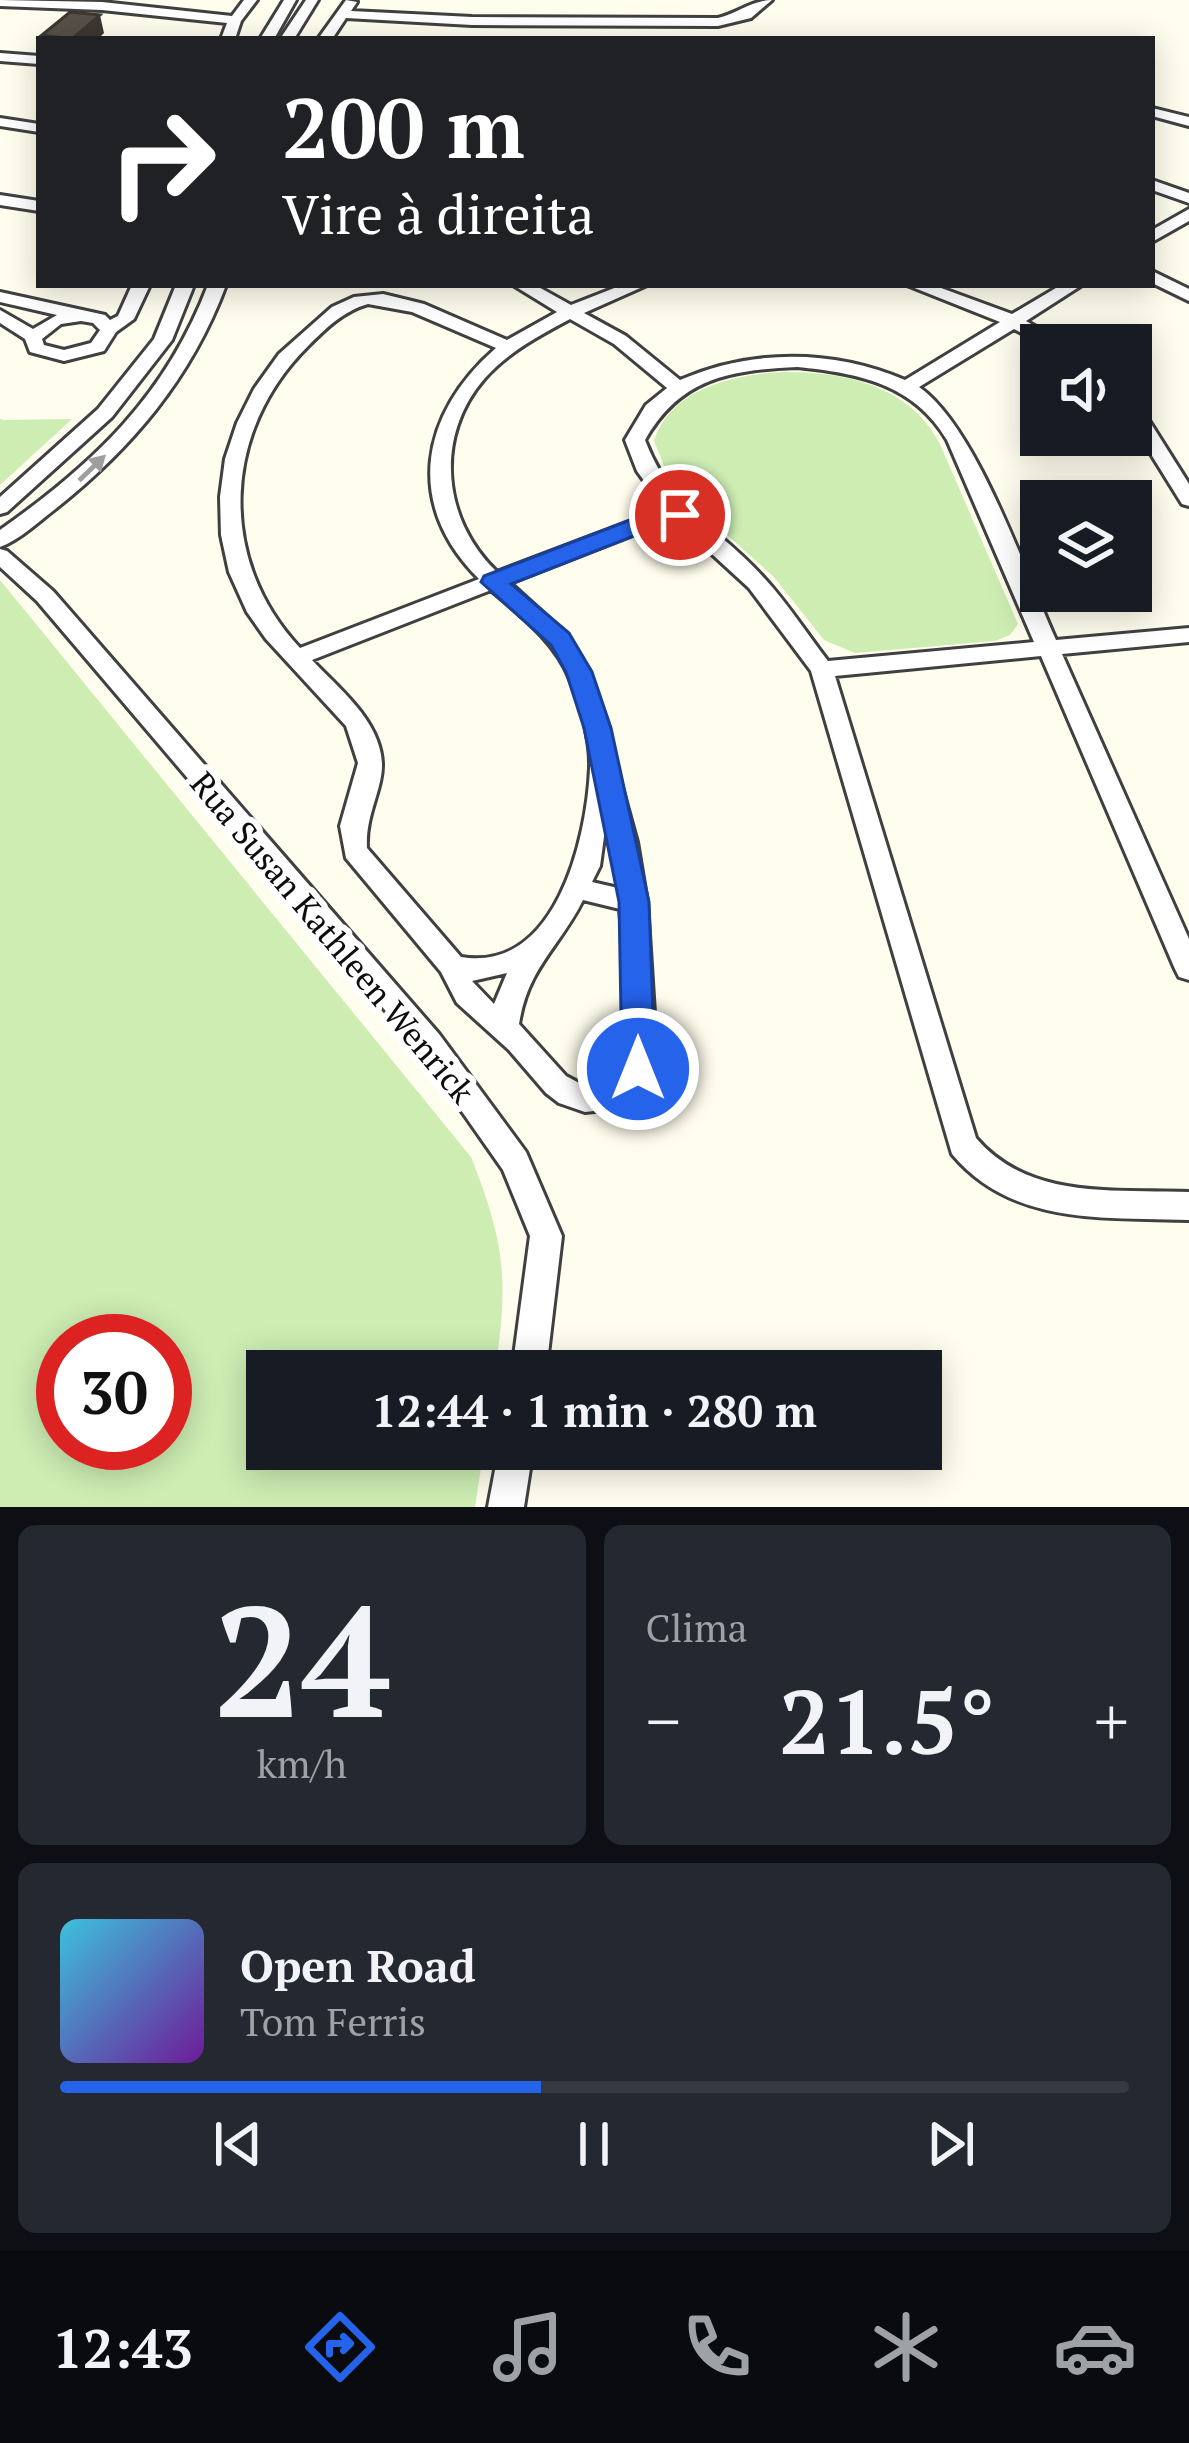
<!DOCTYPE html>
<html lang="pt">
<meta charset="utf-8">
<style>
body{margin:0;font-family:"PT Serif",serif;background:#242831;color:#f1f3f6;height:100vh;display:flex;flex-direction:column;font-size:45px;white-space:nowrap}
*{box-sizing:border-box;margin:0}
p{font-size:39px;color:#9ea1a6}
.icon{flex:none;width:66px;height:66px;fill:none;stroke:currentColor;stroke-width:2;stroke-linecap:round;stroke-linejoin:round}
.map{position:relative;height:1507px;overflow:hidden}
.sheet{display:flex;flex-direction:column;gap:18px;padding:18px;background:#0d0f14;flex:1}
.sheet>*{flex:none}
.hud{position:absolute;left:36px;top:36px;width:1119px;height:252px;border-radius:0px;box-shadow:0 6px 30px #0003;background:#202124;color:#fff;overflow:hidden}
.controls{position:absolute;left:1020px;top:324px;display:grid;gap:24px}
.controls a{display:grid;place-items:center;width:132px;height:132px;border-radius:0px;background:#171b24;box-shadow:0 6px 30px #0003;font-size:60px}
.speed{position:absolute;left:36px;top:1314px;display:flex;gap:24px;font-size:60px;font-weight:700;text-align:center}
.speed>*{display:grid;place-content:center;width:156px;height:156px;border-radius:50%;background:#171b24;box-shadow:0 6px 30px #0003;line-height:1}
.speed .limit{border:18px solid #d22;background:#fff;color:#111}
.pin{position:absolute;display:grid;place-items:center;width:102px;height:102px;color:#fff;margin:-51px;border:6px solid #fff;border-radius:50%;box-shadow:0 3px 12px #0007}
.me{position:absolute;width:132px;margin:-66px;rotate:0deg;stroke-linejoin:round;filter:drop-shadow(0 0 9px #0008)}
.turn{display:flex;align-items:center;gap:42px;height:252px;padding:0 48px;font-size:54px}
.turn .icon{width:156px;height:156px;stroke-width:2.5}
.turn b{display:block;font-size:84px;line-height:102px}
.big{font-size:90px;font-weight:800;line-height:1.1}
.sheet .tile{flex:1;display:flex;flex-direction:column;justify-content:center;gap:18px;min-width:0;padding:0 42px;border-radius:18px;background:#242831}
.sheet .dial{align-items:center;gap:0}
.dial b{font-size:156px;line-height:1}
.song{display:flex;align-items:center;gap:36px}
.cover{width:144px;height:144px;border-radius:18px;background:linear-gradient(135deg,hsl(190 70% 55%),hsl(280 70% 35%))}
.played{height:12px;border-radius:6px;background:linear-gradient(90deg,#2563eb 45%,#363941 45%)}
.keys{display:flex;justify-content:space-around;direction:ltr}
.heat{display:flex;justify-content:space-between;align-items:center;font-size:66px;direction:ltr}
.sheet .tiles{flex:1;display:grid;gap:18px;grid-template-columns:1fr 1fr}
.tile:last-child{grid-column:span 2}
.trip{position:absolute;left:246px;top:1350px;width:696px;height:120px;border-radius:0px;background:#171b24;box-shadow:0 6px 30px #0003;font-weight:800;line-height:120px;text-align:center}
.menu{display:flex;height:192px;justify-content:space-around;align-items:center;background:#090b0e;color:#9ea1a6}
.menu .icon{width:84px;height:84px}
.menu .current{color:#2563eb}
.menu b{font-size:54px;color:#f1f3f6}
.map>svg:first-child{display:block}
</style>
<div class="map">
<svg width="1189" height="1507" viewBox="0 0 1189 1507">
<rect width="100%" height="100%" fill="#fffded"/>
<!-- green -->
<g fill="#cdedb3" fill-rule="evenodd">
<path d="M 782,372 C 844,372 907,384 939,442 L 1018,624 L 1010,635 L 995,641 L 855,653 L 824,640 L 774,577 L 685,497 L 665,468 L 654,441 C 671,388 733,375 782,372 Z"/>
<path d="M 0,419 L 5,420 L 72,419 L 0,485 Z"/>
<path d="M 0,580 L 471,1157 C 505,1243 509,1280 495,1371 L 267,1371 L 267,1449 L 484,1449 L 475,1507 L 0,1507 ZM 63,1341 L 165,1341 L 165,1443 L 63,1443 Z"/>
</g>
<g fill="none" stroke-linecap="round" stroke-linejoin="round">
<!-- street casing -->
<g stroke="#404040" stroke-width="6">
<g id="street">
<path d="M 0,0 L 102,2 L 232,16 L 244,0 L 257,0 L 241,21 L 235,39 L 221,39 L 227,23 L 102,10 L 0,6 Z"/>
<path d="M 284,0 L 296,0 L 274,39 L 260,39 Z"/>
<path d="M 306,0 L 318,0 L 294,39 L 280,39 Z"/>
<path d="M 346,0 L 357,2 L 351,11 L 472,17 L 718,18 C 738,13 753,0 772,0 L 751,18 L 718,26 L 472,25 L 346,18 L 332,39 L 318,39 Z"/>
<path d="M 0,53 L 39,56 L 39,64 L 0,61 Z"/>
<path d="M 1152,108 L 1189,117 L 1189,126 L 1152,116 Z"/>
<path d="M 0,118 L 39,124 L 39,132 L 0,126 Z"/>
<path d="M 1152,180 L 1189,193 L 1189,203 L 1152,190 Z"/>
<path d="M 0,195 L 39,201 L 39,211 L 0,205 Z"/>
<path d="M 1189,209 L 1189,221 L 1152,242 L 1152,230 Z"/>
<path d="M 1152,271 L 1189,289 L 1189,301 L 1152,283 Z"/>
<path d="M 132,285 L 150,285 L 134,319 L 116,332 L 104,351 L 64,361 L 30,352 L 25,339 L 0,323 L 0,310 L 33,329 L 57,315 L 0,302 L 0,292 L 105,315 L 110,320 L 118,316 ZM 81,321 L 93,323 L 100,330 L 91,343 L 64,350 L 44,345 L 42,339 L 61,324 Z"/>
<path d="M 176,285 L 194,285 L 172,340 L 112,417 L 7,512 L 0,514 L 0,497 L 98,409 L 154,339 Z"/>
<path d="M 208,285 L 226,285 C 191,379 131,449 54,510 C 37,523 19,540 0,547 L 0,530 C 95,463 166,395 208,285 Z"/>
<path d="M 513,285 L 535,285 L 571,305 L 622,285 L 647,285 L 584,313 L 626,336 L 680,380 C 752,349 832,349 905,380 L 1000,322 L 907,285 L 933,285 L 1012,314 L 1061,285 L 1082,285 L 1026,321 L 1068,345 L 1045,345 L 1014,329 L 919,387 C 977,428 1025,572 1056,640 L 1189,628 L 1189,642 L 1062,654 L 1189,939 L 1189,980 L 1179,977 L 1175,969 L 1041,656 L 835,676 L 976,1138 C 1029,1200 1114,1189 1189,1192 L 1189,1220 C 1104,1217 1012,1226 952,1154 L 811,671 L 749,588 L 677,522 L 658,525 L 510,583 L 564,632 L 590,672 L 637,842 L 647,902 L 656,1045 L 648,1074 L 635,1095 L 603,1110 L 585,1112 L 559,1103 L 546,1093 L 509,1050 L 457,1003 L 441,972 L 346,858 L 340,826 L 358,763 L 346,726 L 266,639 L 247,612 L 229,572 L 221,535 L 220,497 L 225,459 L 237,423 L 254,389 L 279,354 L 332,307 L 354,297 L 383,294 L 424,304 L 507,340 L 557,312 ZM 368,304 L 412,312 L 496,348 C 420,414 404,505 479,579 L 300,648 C 217,560 222,431 308,346 C 325,329 343,311 368,304 ZM 570,319 L 614,344 L 667,388 L 646,405 L 625,440 L 637,471 L 666,511 L 647,515 L 497,572 C 442,520 434,436 485,378 C 508,352 540,335 570,319 ZM 797,367 C 858,373 914,384 947,440 L 1034,642 L 828,661 C 807,634 788,604 765,579 C 717,525 674,514 645,440 C 680,378 730,370 797,367 ZM 491,590 C 521,616 555,641 570,679 C 581,704 591,741 590,768 C 587,839 556,973 461,957 L 367,848 C 365,815 383,789 382,763 C 380,720 338,688 312,660 ZM 607,815 L 618,888 L 592,882 L 600,866 ZM 583,900 L 620,909 C 623,945 639,1043 619,1071 C 611,1082 598,1085 585,1086 L 566,1076 L 519,1024 C 528,967 559,948 583,900 ZM 507,973 L 494,1004 L 472,981 Z"/>
<path d="M 1131,401 L 1138,403 L 1189,484 L 1189,506 L 1182,504 L 1131,422 Z"/>
<path d="M 0,549 L 7,551 L 53,591 L 439,1034 L 526,1152 L 562,1236 L 546,1371 L 512,1371 L 530,1236 L 503,1170 L 419,1050 L 37,601 L 0,567 Z"/>
<path d="M 499,1449 L 533,1449 L 524,1507 L 488,1507 Z"/>
</g>
</g>
<!-- street -->
<use href="#street" fill="#fff" fill-rule="evenodd"/>
</g>
<!-- shaded-wall -->
<path fill="#3d3732" d="M 100,15 L 104,33 L 98,39 L 72,39 Z"/>
<!-- building -->
<path fill="#574f48" stroke="#3d3732" stroke-width="3" d="M 70,12 L 100,15 L 72,39 L 42,35 Z"/>
<!-- one-way arrows -->
<defs><path id="oneway-solid" d="M-6-.8H1V-3.2L6.5 0L1 3.2V.8H-6Z" transform="scale(3)"/></defs>
<use fill="#9e9e9e" href="#oneway-solid" transform="translate(92 468) rotate(-44)"/>
<!-- route -->
<path fill="#2563eb" stroke="#184099" stroke-width="3" d="M 680,508 L 692,515 L 689,520 L 659,526 L 511,584 L 569,633 L 592,672 L 611,728 L 649,902 L 655,1069 L 650,1079 L 638,1083 L 627,1079 L 622,1069 L 619,902 L 584,728 L 566,672 L 551,645 L 481,582 L 484,576 L 646,514 Z"/>
<g text-anchor="middle" dominant-baseline="central" stroke-width="12" stroke-linejoin="round" paint-order="stroke">
<!-- street labels -->
<g font-size="33" fill="#0d0d0d" stroke="#fff">
<text transform="translate(333 937) rotate(50)">Rua Susan Kathleen Wenrick</text>
</g>
</g>
</svg>
<div class="controls">
<a><svg class="icon" aria-label="sound" viewBox="0 0 24 24"><path d="M4 9h4l5-4v14l-5-4H4zM17 9q2 3 0 6"/></svg></a>
<a><svg class="icon" aria-label="layers" viewBox="0 0 24 24"><path d="M12 4l9 5-9 5-9-5zM3 14l9 5 9-5"/></svg></a>
</div>
<div class="speed"><div class="limit">30</div></div>
<div class="pin" style="left:680px;top:515px;background:#d93025"><svg class="icon" aria-label="arrive" viewBox="0 0 24 24"><path d="M6 21V4h12l-3 4 3 4H6"/></svg></div>
<svg class="me" style="left:638px;top:1069px" viewBox="-20 -20 40 40"><circle r="17" fill="#2563eb" stroke="#fff" stroke-width="3"/><path d="M0-11L8 9 0 5-8 9z" fill="#fff"/></svg>
<div class="trip">12:44 · 1 min · 280 m</div>
<div class="hud">
<div class="turn"><svg class="icon" aria-label="right" viewBox="0 0 24 24"><path d="M7 20v-9h11M14 6l5 5-5 5"/></svg><div><b>200 m</b>Vire à direita</div></div>
</div>
</div>
<section class="sheet">
<div class="tiles">
<div class="tile dial"><b>24</b><p>km/h</p></div>
<div class="tile"><p>Clima</p>
<div class="heat"><a>−</a><b class="big">21.5°</b><a>+</a></div>
</div>
<div class="tile">
<div class="song"><i class="cover"></i><div><b>Open Road</b><p>Tom Ferris</p></div></div>
<div class="played"></div>
<div class="keys"><svg class="icon" aria-label="previous" viewBox="0 0 24 24"><path d="M18 5L8 12l10 7zM5 5v14"/></svg><svg class="icon" aria-label="pause" viewBox="0 0 24 24"><path d="M8 5v14M16 5v14"/></svg><svg class="icon" aria-label="next" viewBox="0 0 24 24"><path d="M6 5l10 7-10 7zM19 5v14"/></svg></div>
</div>
</div>
</section>
<nav class="menu">
<b>12:43</b>
<svg class="icon current" aria-label="directions" viewBox="0 0 24 24"><path d="M12 3l9 9-9 9-9-9zM9 14v-3h6M13 9l2 2-2 2"/></svg>
<svg class="icon" aria-label="music" viewBox="0 0 24 24"><path d="M9 18V5l10-2v13"/><circle cx="6" cy="18" r="3"/><circle cx="16" cy="16" r="3"/></svg>
<svg class="icon" aria-label="phone" viewBox="0 0 24 24"><path d="M5 4h4l2 5-3 2q2 4 5 5l2-3 5 2v4C11 20 4 13 5 4z"/></svg>
<svg class="icon" aria-label="climate" viewBox="0 0 24 24"><path d="M12 3v18M4 7l16 10M4 17L20 7"/></svg>
<svg class="icon" aria-label="car" viewBox="0 0 24 24"><path d="M5 17H2v-5l4-1 3-4h7l3 4 3 1v5h-3M9 17h6M6 11h13"/><circle cx="7" cy="17" r="2"/><circle cx="17" cy="17" r="2"/></svg>
</nav>
